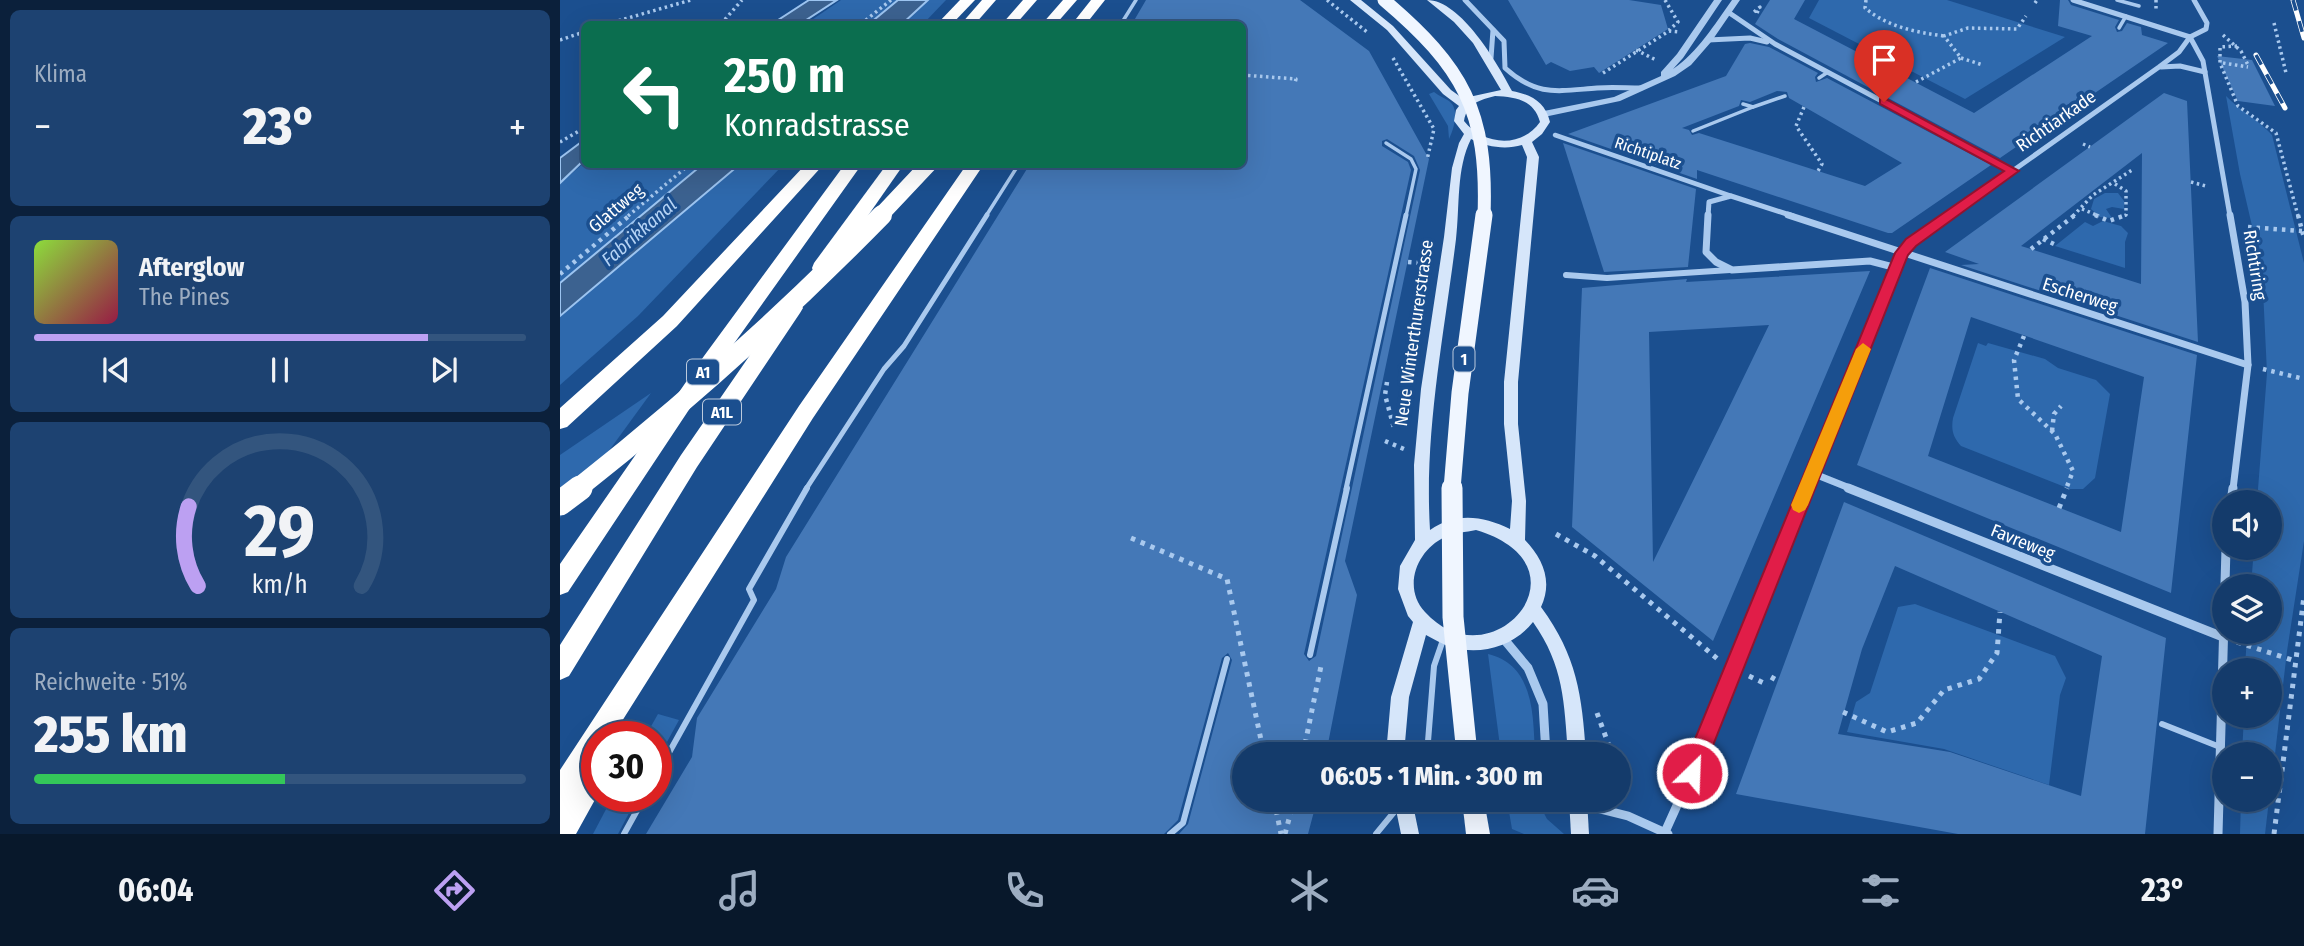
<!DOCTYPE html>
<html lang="de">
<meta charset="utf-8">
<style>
body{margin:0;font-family:"Fira Sans Condensed",sans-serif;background:#1d4271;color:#f1f3f6;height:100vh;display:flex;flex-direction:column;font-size:26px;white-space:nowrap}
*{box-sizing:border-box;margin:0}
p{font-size:23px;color:#9dadc1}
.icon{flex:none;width:38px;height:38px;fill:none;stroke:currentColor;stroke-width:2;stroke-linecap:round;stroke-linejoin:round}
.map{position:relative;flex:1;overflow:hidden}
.details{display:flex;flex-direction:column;gap:10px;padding:10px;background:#0b203b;width:560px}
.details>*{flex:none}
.guide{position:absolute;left:21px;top:21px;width:665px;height:147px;border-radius:10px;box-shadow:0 7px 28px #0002,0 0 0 2px #33557e;background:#0b6e4f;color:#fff;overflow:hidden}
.controls{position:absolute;left:1652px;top:490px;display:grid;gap:14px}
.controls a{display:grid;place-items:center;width:70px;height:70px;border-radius:50%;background:#143b6b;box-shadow:0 7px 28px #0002,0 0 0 2px #33557e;font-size:35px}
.speed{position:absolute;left:21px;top:721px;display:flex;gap:14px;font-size:35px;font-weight:700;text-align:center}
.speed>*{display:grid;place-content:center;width:91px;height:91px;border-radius:50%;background:#143b6b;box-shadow:0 7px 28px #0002,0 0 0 2px #33557e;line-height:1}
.speed .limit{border:10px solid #d22;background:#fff;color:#111}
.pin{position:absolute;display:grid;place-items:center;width:60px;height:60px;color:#fff;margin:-72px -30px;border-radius:50% 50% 50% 0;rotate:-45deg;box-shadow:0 0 7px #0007}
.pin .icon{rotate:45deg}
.me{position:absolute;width:77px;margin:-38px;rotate:24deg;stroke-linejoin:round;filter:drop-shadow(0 0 5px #0008)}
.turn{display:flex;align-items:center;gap:24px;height:147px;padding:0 28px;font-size:32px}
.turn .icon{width:91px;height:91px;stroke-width:2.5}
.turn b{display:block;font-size:49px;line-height:60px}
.big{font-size:52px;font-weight:800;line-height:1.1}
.details .widget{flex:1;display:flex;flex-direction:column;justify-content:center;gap:10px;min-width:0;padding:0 24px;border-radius:10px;background:#1d4271}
.details .dial{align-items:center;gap:0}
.dial svg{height:182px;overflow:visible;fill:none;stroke:#33557e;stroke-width:7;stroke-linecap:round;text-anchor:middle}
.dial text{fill:#f1f3f6;stroke:none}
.song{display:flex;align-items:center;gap:21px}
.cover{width:84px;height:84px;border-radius:10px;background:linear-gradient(135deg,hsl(90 70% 55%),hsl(340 70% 35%))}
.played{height:7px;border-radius:4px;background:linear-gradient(90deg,#bca0f2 80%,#33557e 80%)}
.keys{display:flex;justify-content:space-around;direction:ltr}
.heat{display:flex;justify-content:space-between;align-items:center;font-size:38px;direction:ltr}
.charge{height:10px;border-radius:5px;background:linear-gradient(90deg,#34c759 51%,#33557e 0)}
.trip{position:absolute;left:672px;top:742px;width:399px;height:70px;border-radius:35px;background:#143b6b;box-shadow:0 7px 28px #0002,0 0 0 2px #33557e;font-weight:800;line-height:70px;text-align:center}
.dock{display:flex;height:112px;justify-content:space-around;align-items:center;background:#08182b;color:#9dadc1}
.dock .icon{width:49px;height:49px}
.dock .current{color:#bca0f2}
.dock b{font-size:32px;color:#f1f3f6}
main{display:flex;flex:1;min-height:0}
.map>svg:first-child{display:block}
</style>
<main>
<section class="details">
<div class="widget"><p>Klima</p>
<div class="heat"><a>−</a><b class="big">23°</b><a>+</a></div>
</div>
<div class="widget">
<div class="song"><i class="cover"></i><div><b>Afterglow</b><p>The Pines</p></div></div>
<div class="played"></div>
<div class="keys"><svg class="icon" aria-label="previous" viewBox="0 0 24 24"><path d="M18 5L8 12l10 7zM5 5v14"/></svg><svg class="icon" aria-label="pause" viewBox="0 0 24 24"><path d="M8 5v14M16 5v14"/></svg><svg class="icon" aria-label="next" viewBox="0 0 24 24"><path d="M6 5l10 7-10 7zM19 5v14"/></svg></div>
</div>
<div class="widget dial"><svg viewBox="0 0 100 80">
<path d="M14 69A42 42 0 1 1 86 69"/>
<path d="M14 69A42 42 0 0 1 10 34" stroke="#bca0f2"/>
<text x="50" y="56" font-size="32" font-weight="700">29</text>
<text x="50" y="72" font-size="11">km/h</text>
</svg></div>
<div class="widget"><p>Reichweite · 51%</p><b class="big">255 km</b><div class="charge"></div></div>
</section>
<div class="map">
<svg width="1744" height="834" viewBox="0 0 1744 834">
<rect width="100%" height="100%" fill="#1b4f8f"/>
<!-- green -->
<g fill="#2e69ad">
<path d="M 281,0 L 386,0 L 363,24 L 246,24 Z"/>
<path d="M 1259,0 L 1387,0 L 1505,37 L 1405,99 L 1249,18 Z"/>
<path d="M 874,92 C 879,96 885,98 889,101 C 900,109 894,129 889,139 L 888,126 L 869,94 Z"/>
<path d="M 1666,96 C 1680,111 1699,120 1712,135 L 1744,263 L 1744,541 L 1727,651 L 1710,797 L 1710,754 L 1682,754 L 1684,716 L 1710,716 L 1710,670 L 1685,670 L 1687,632 L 1710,632 L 1710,586 L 1691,586 L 1694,548 L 1710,548 L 1710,502 L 1697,502 L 1707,373 L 1702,269 L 1680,174 Z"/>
<path d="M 24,163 L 223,165 L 78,316 L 0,385 L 0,183 Z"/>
<path d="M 1545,193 L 1558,193 L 1564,201 L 1564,209 L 1552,207 L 1546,209 L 1552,218 L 1540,217 L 1531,209 L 1534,199 Z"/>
<path d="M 1543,221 L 1561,226 L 1568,233 L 1565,242 L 1565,268 L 1495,246 L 1525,222 L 1533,226 Z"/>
<path d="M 1418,343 L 1426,346 L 1428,343 L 1485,359 L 1498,368 L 1536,380 L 1550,394 L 1535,478 L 1523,489 L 1510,489 L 1401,446 C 1393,437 1391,430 1393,418 Z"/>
<path d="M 91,393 L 0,518 L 0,455 Z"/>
<path d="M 1355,604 L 1495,656 L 1506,678 L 1500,695 L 1489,785 L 1384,749 L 1287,732 L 1296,702 L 1310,693 L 1338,607 Z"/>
<path d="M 928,654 C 975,665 973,717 975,754 L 941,754 Z"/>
<path d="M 98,714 L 119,720 L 96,762 L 96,737 L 85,737 Z"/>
<path d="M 53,796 L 78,796 L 58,834 L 33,834 Z"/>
<path d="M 947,800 L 977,800 L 987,819 L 1004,834 L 964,834 L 952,829 Z"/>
<path d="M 1681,800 L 1709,800 L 1705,834 L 1680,834 Z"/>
</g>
<!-- water -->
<g fill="#3c6290" stroke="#9cc4f0" stroke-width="2">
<path d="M 249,0 L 277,0 L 240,24 L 212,24 Z"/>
<path d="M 338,0 L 368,0 L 342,24 L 309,24 Z"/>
<path d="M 24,140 L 24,160 L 0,183 L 0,158 Z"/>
<path d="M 143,164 L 179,165 L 0,316 L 0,283 Z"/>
</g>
<!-- building -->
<g fill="#4478b7" fill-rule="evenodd">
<path d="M 586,0 L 740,0 L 809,51 L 869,159 L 785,561 L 797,595 L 766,754 L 684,754 L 684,800 L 757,800 L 748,834 L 619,834 L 628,824 L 672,660 L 668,653 L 662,658 L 618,820 L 604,834 L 86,834 L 132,757 L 137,718 L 216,589 L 226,557 L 470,164 L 682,164 L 682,24 L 572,24 ZM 827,139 L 854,156 L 860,170 L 756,656 L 749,661 L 744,654 L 851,170 L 848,162 L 822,146 L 822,141 Z"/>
<path d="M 948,0 L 1069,0 L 1101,5 L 1108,29 L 1039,73 L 1034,67 L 1010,71 L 991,62 L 986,65 Z"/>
<path d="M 1210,0 L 1245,0 L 1234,19 L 1414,113 L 1532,36 L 1498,26 L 1500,0 L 1508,0 L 1511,5 L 1559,20 L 1555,27 L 1557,32 L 1562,31 L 1567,23 L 1581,27 L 1582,35 L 1608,43 L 1440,158 L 1218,39 L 1195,24 Z"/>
<path d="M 1190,43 L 1209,47 L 1258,73 L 1255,77 L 1256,82 L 1267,78 L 1431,165 L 1332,233 L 1328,233 L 1137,170 L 1137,179 L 1008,134 L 1166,76 L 1185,44 ZM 1217,91 L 1227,92 L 1229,98 L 1342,163 L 1305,186 L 1139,133 L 1132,135 L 1129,130 L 1122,128 L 1179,106 L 1181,100 L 1190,102 Z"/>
<path d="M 1657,56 L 1692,60 L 1715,106 L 1678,101 Z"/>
<path d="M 1604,93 L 1627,101 L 1638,342 L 1401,265 L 1419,264 L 1385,252 ZM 1582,153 L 1581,284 L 1461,246 L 1500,216 Z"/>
<path d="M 1003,143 L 1136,189 L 1128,267 L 1044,272 Z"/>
<path d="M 1370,268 L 1637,355 L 1611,593 L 1297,465 ZM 1411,317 L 1584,377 L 1561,532 L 1368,456 Z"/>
<path d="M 1310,271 L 1192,549 L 1153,641 L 1012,527 L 1022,288 L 1127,279 L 1126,282 ZM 1209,325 L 1160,426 L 1093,562 L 1089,332 Z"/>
<path d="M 1284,502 L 1606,638 L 1585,834 L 1398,834 L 1176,794 ZM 1335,566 L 1542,656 L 1521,796 L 1390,752 L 1278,734 L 1302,649 Z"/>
</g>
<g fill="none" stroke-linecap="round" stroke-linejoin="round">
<!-- path-far2 -->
<g stroke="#a9c9ee" stroke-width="3.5" stroke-dasharray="2.5 3.5" stroke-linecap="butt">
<path d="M 767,0 L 807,32"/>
<path d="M 1105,0 L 1118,22 L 1109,30"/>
<path d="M 1306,0 L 1305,8 C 1328,27 1355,32 1384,36"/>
<path d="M 1596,0 L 1596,12"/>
<path d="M 1475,3 L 1477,0"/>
<path d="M 1194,12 L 1200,7 L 1196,15"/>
<path d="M 1714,23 L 1726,73"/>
<path d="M 47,24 L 131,0"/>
<path d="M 161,24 L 182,0"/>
<path d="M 301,24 L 331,0"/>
<path d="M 1663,35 L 1681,51 L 1689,67"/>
<path d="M 0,40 L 24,32"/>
<path d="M 1677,46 L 1660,47 L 1660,63 L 1678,106 L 1716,133 L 1738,216"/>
<path d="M 1076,50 L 1096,60"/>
<path d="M 833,58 L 874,129 L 867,160"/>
<path d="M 1401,58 L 1423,65"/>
<path d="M 1663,63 L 1688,67"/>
<path d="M 1043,73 L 1109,31 L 1119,32"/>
<path d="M 682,75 L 736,79 L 735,83"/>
<path d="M 1356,82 L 1401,58 L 1384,36 L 1408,28 L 1457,29 L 1466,16"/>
<path d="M 1244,107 L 1236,126 L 1262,164 L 1258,171"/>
<path d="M 0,142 L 24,128"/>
<path d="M 1523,144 L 1530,147"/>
<path d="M 1631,182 L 1646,186"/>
<path d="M 1555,184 L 1566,191 L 1566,215 L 1562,216"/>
<path d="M 1522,209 L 1539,216"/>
<path d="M 68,216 L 130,164"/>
<path d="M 1513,216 L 1533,195 L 1572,170"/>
</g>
<!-- path-far1 -->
<g stroke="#a9c9ee" stroke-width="4.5" stroke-dasharray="3.5 5" stroke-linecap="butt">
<path d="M 1535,215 L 1549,221 L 1566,215"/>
<path d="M 1738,215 L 1744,238"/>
<path d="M 1688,227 L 1742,231"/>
<path d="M 1483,239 L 1496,245"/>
<path d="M 1471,249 L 1515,215"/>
<path d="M 848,262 L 871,264"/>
<path d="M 0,274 L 70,215"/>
<path d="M 1464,336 L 1454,360 L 1458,399 L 1495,434 L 1513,471 L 1506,489"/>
<path d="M 1703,369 L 1744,379"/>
<path d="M 827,382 L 825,395 L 834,428"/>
<path d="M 1492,431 L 1494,414 L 1501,406"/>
<path d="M 825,441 L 844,449"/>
</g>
<!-- path -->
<g stroke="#a9c9ee" stroke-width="5" stroke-dasharray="4.5 6" stroke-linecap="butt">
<path d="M 1499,508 L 1507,488"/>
<path d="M 996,534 L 1035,556 L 1160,661"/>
<path d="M 571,538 L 667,579 L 704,754"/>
<path d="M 1677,642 L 1735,661"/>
<path d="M 1189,676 L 1208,685"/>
<path d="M 1211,677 L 1218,681"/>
<path d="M 1283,712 L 1327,732 L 1357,723 L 1384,690 L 1419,679 L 1437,653 L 1440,612"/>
<path d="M 1037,713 L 1052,754"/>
<path d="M 743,754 L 761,666"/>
<path d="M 714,800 L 721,834"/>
<path d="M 725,834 L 734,800"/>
<path d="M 1714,834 L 1744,596"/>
</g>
<!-- service-far2 -->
<g stroke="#a9c9ee" stroke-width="3.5">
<path d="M 1557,0 L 1579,6"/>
<path d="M 561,24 L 576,0"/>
<path d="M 1559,28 L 1566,16"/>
<path d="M 1259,78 L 1268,72"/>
<path d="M 1183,104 L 1193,107 L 1225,96"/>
<path d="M 1133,131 L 1193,107"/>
<path d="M 826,143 L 851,159 L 856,169 L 846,216"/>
<path d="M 426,216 L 459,164"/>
</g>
<!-- service-far1 -->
<g stroke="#a9c9ee" stroke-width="5">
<path d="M 246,489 L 324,369 L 344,346 L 427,215"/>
<path d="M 786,489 L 846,215"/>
</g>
<!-- service -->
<g stroke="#a9c9ee" stroke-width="6">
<path d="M 750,655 L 787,488"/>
<path d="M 1602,724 L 1660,747"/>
<path d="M 867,754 L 874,666 L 884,637"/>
<path d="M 96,776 L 194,600 L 189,589 L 247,488"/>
<path d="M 64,834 L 85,796"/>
<path d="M 610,834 L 623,823 L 667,659"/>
<path d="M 816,834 L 844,800"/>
</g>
<!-- pedestrian-far1 -->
<path stroke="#a9c9ee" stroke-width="4.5" d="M 995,135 L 1171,196"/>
<!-- pedestrian -->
<path stroke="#a9c9ee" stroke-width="6" d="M 1006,275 L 1047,278 L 1170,270"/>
<!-- minor-far2 -->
<g stroke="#a9c9ee" stroke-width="5">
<path d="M 905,0 L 944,41 L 945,68 C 977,97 997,91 1037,88 C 1052,87 1066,88 1081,88"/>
<path d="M 1513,0 L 1630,37 L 1646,29 L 1647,23 L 1634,0"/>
<path d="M 1168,12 L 1215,44 L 1453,171"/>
<path d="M 1630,37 L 1643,61 L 1670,216"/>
<path d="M 1148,40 L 1190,38 L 1207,42"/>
<path d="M 931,58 L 933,30"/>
<path d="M 1601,67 L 1620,66 L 1645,72"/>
<path d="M 1148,216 L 1149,202 L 1171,196 L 1233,216"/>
<path d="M 1389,216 L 1599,67 L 1619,52 L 1630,37"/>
</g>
<!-- minor-far1 -->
<g stroke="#a9c9ee" stroke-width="7">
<path d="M 1148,215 L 1146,252 L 1156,262 L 1172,270 L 1310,261 L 1337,268"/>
<path d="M 1228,215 L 1688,365"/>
<path d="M 1670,215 L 1685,302 L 1688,365 L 1673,489"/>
<path d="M 1252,473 L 1292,489"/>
<path d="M 1247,489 L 1342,253 L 1351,243 L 1391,215"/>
</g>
<!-- minor -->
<g stroke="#a9c9ee" stroke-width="9">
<path d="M 1288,488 L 1663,637"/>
<path d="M 1671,502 L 1673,488"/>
<path d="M 943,638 L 968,668 L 983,704 L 986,754"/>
<path d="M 1004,800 L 1068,816 L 1108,834"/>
<path d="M 1105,832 L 1142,750 L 1248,488"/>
<path d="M 1658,834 L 1666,548"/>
</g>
<!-- tertiary -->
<path fill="#a9c9ee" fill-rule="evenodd" d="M 1154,0 L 1162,0 L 1123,58 L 1113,69 C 1138,52 1154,25 1172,0 L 1180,0 L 1151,42 L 1131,65 L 1115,76 L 1060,101 L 984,117 L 979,114 L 984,111 L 1054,97 L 1101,76 L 1101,72 L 1117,54 Z"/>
<!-- secondary -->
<g fill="#d6e6fa" fill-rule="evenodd">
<path d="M 790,0 L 801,0 L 833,26 L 891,90 L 905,100 L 909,97 L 941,90 L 913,43 L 894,22 L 867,0 C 901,0 938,64 952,91 C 972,95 985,102 990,122 L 982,134 L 972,142 L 979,157 L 958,382 L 958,424 L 966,501 L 965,540 C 983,559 993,581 981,607 C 1017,656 1022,695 1026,754 L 1008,754 C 1004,702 1004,666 973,622 C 954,646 921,656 891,647 C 882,644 874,639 866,635 L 849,697 L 844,754 L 826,754 L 831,697 L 853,622 L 848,616 L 838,589 L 840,566 L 855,540 L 854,465 L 861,389 L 884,237 L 892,168 L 899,143 L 904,134 L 894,121 L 896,110 L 899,106 L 883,94 L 827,30 ZM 935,96 C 956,97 974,100 980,122 C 961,149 923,145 904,121 C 907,103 920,100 935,96 ZM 911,139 C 927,147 945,150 962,145 L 967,157 L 944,382 L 944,424 L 952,501 L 950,529 C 923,516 896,512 870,530 C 864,432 884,336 896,239 C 900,206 896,169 911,139 ZM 916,530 C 1036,566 931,685 865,612 C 842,587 857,550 885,537 C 894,533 906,532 916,530 Z"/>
<path d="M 834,800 L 852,800 L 859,834 L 841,834 Z"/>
<path d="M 1009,800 L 1027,800 L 1029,834 L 1011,834 Z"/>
</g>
<!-- primary -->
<path fill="#f0f6ff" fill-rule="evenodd" d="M 902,800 L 924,800 L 930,834 L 906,834 Z"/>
<!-- motorway -->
<g fill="#fff" fill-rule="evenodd">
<path d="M 400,0 L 415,0 L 392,24 L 377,24 Z"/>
<path d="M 422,0 L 436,0 L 415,24 L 401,24 Z"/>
<path d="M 463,0 L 477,0 L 456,24 L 442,24 Z"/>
<path d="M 503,0 L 517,0 L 496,24 L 482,24 Z"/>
<path d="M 531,0 L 545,0 L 526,24 L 512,24 Z"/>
<path d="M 246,164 L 264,164 L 117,326 L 7,427 L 0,429 L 0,408 L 103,316 Z"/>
<path d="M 285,164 L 302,164 L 158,366 L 8,592 L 0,595 L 0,564 L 144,356 Z"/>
<path d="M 327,164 L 344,164 L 268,273 L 254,273 L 252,268 L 254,263 Z"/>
<path d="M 407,164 L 424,164 L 253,418 L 52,737 L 37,737 L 37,796 L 16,834 L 0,834 L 0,770 L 239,406 Z"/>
<path d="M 233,301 L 240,303 L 243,308 L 240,313 L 137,467 L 9,676 L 0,680 L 0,645 L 121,455 L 226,303 Z"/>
</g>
<!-- rail casing -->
<g stroke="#fff" stroke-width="5">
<g id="rail">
<path d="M 1733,0 L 1744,38"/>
<path d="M 1696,55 L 1725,108"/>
</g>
</g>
<!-- rail -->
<use href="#rail" stroke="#1b4f8f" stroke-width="3.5" stroke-dasharray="11" stroke-linecap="butt"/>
<!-- primary-bridge-far2 -->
<path stroke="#f0f6ff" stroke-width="13" d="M 824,0 C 903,67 928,111 924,216"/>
<!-- primary-bridge-far1 -->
<path stroke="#f0f6ff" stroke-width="17" d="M 892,489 L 900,393 L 924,215"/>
<!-- primary-bridge -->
<path stroke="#f0f6ff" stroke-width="21" d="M 892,488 L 893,617 L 907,754"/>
<!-- motorway-bridge-far2 -->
<path stroke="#fff" stroke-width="16" d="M 320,216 L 369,164"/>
<!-- motorway-bridge-far1 -->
<path stroke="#fff" stroke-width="20" d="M 17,489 C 125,404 226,313 322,215"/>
<!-- motorway-bridge -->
<path stroke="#fff" stroke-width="25" d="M 0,503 L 20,488"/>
</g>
<!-- route -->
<path fill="#e11d48" stroke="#92132f" stroke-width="2" d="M 1324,98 L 1459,171 L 1356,246 L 1348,255 L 1142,773 L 1139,780 L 1132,783 L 1124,780 L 1121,773 L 1335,253 L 1346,239 L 1444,171 L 1320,104 L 1320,99 Z"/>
<!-- slow -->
<path fill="#f59e0b" d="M 1303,343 L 1311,349 L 1248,505 L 1245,510 L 1239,513 L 1233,510 L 1231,505 L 1296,349 Z"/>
<g text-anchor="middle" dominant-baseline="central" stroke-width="7" stroke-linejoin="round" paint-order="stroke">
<!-- far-street labels -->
<g font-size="16" fill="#fff" stroke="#1b4f8f">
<text transform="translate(1088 153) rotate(19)">Richtiplatz</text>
</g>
<!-- shield labels -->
<g fill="#1b4f8f" stroke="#bbcadd" stroke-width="2">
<rect x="893.5" y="346.5" width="21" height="25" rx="5"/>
<rect x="127" y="359.5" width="32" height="25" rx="5"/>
<rect x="143" y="399.5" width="38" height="25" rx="5"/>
</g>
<g font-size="16" font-weight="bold" fill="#fff">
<text x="904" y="359">1</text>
<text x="143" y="372">A1</text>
<text x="162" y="412">A1L</text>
</g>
<!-- street labels -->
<g font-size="18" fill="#fff" stroke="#1b4f8f">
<text transform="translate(1496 121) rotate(-35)">Richtiarkade</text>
<text transform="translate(56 208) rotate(-40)">Glattweg</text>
<text transform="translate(1695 265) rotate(81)">Richtiring</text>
<text transform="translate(1520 295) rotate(18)">Escherweg</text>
<text transform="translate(854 333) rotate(-82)">Neue Winterthurerstrasse</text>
<text transform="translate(1463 542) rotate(22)">Favreweg</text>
</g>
<!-- water labels -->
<g font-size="19" font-style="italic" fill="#b5d3f5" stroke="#1b4f8f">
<text transform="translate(79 232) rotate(-41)">Fabrikkanal</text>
</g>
</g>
</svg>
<div class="controls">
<a><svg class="icon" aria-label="sound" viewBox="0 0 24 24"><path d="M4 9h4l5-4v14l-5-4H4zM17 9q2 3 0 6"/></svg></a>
<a><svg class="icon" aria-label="layers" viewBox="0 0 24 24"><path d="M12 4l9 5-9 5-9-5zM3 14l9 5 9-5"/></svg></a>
<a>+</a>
<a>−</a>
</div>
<div class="speed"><div class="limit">30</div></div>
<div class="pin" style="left:1324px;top:102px;background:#d93025"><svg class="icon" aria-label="arrive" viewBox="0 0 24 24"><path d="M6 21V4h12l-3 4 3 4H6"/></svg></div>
<svg class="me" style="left:1132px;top:773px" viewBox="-20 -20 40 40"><circle r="17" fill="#e11d48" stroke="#fff" stroke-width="3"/><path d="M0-11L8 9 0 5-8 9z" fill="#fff"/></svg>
<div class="trip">06:05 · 1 Min. · 300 m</div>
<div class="guide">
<div class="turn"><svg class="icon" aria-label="left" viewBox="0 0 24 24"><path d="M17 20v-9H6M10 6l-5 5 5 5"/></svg><div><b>250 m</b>Konradstrasse</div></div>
</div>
</div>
</main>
<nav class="dock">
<b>06:04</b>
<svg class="icon current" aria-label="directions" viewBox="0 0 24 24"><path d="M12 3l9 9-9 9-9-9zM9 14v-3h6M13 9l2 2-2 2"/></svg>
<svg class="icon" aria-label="music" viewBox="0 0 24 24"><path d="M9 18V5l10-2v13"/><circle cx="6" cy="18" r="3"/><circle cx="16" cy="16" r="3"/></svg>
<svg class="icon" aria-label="phone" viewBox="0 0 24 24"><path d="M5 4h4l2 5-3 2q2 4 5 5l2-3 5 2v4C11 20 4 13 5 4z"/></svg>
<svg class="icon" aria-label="climate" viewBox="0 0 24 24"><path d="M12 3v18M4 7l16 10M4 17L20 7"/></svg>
<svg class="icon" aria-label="car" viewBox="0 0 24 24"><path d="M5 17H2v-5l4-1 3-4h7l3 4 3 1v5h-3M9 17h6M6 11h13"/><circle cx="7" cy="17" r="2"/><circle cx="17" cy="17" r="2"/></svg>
<svg class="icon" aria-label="filters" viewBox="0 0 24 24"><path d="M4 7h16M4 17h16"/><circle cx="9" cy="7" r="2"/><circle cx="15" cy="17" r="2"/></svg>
<b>23°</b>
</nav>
